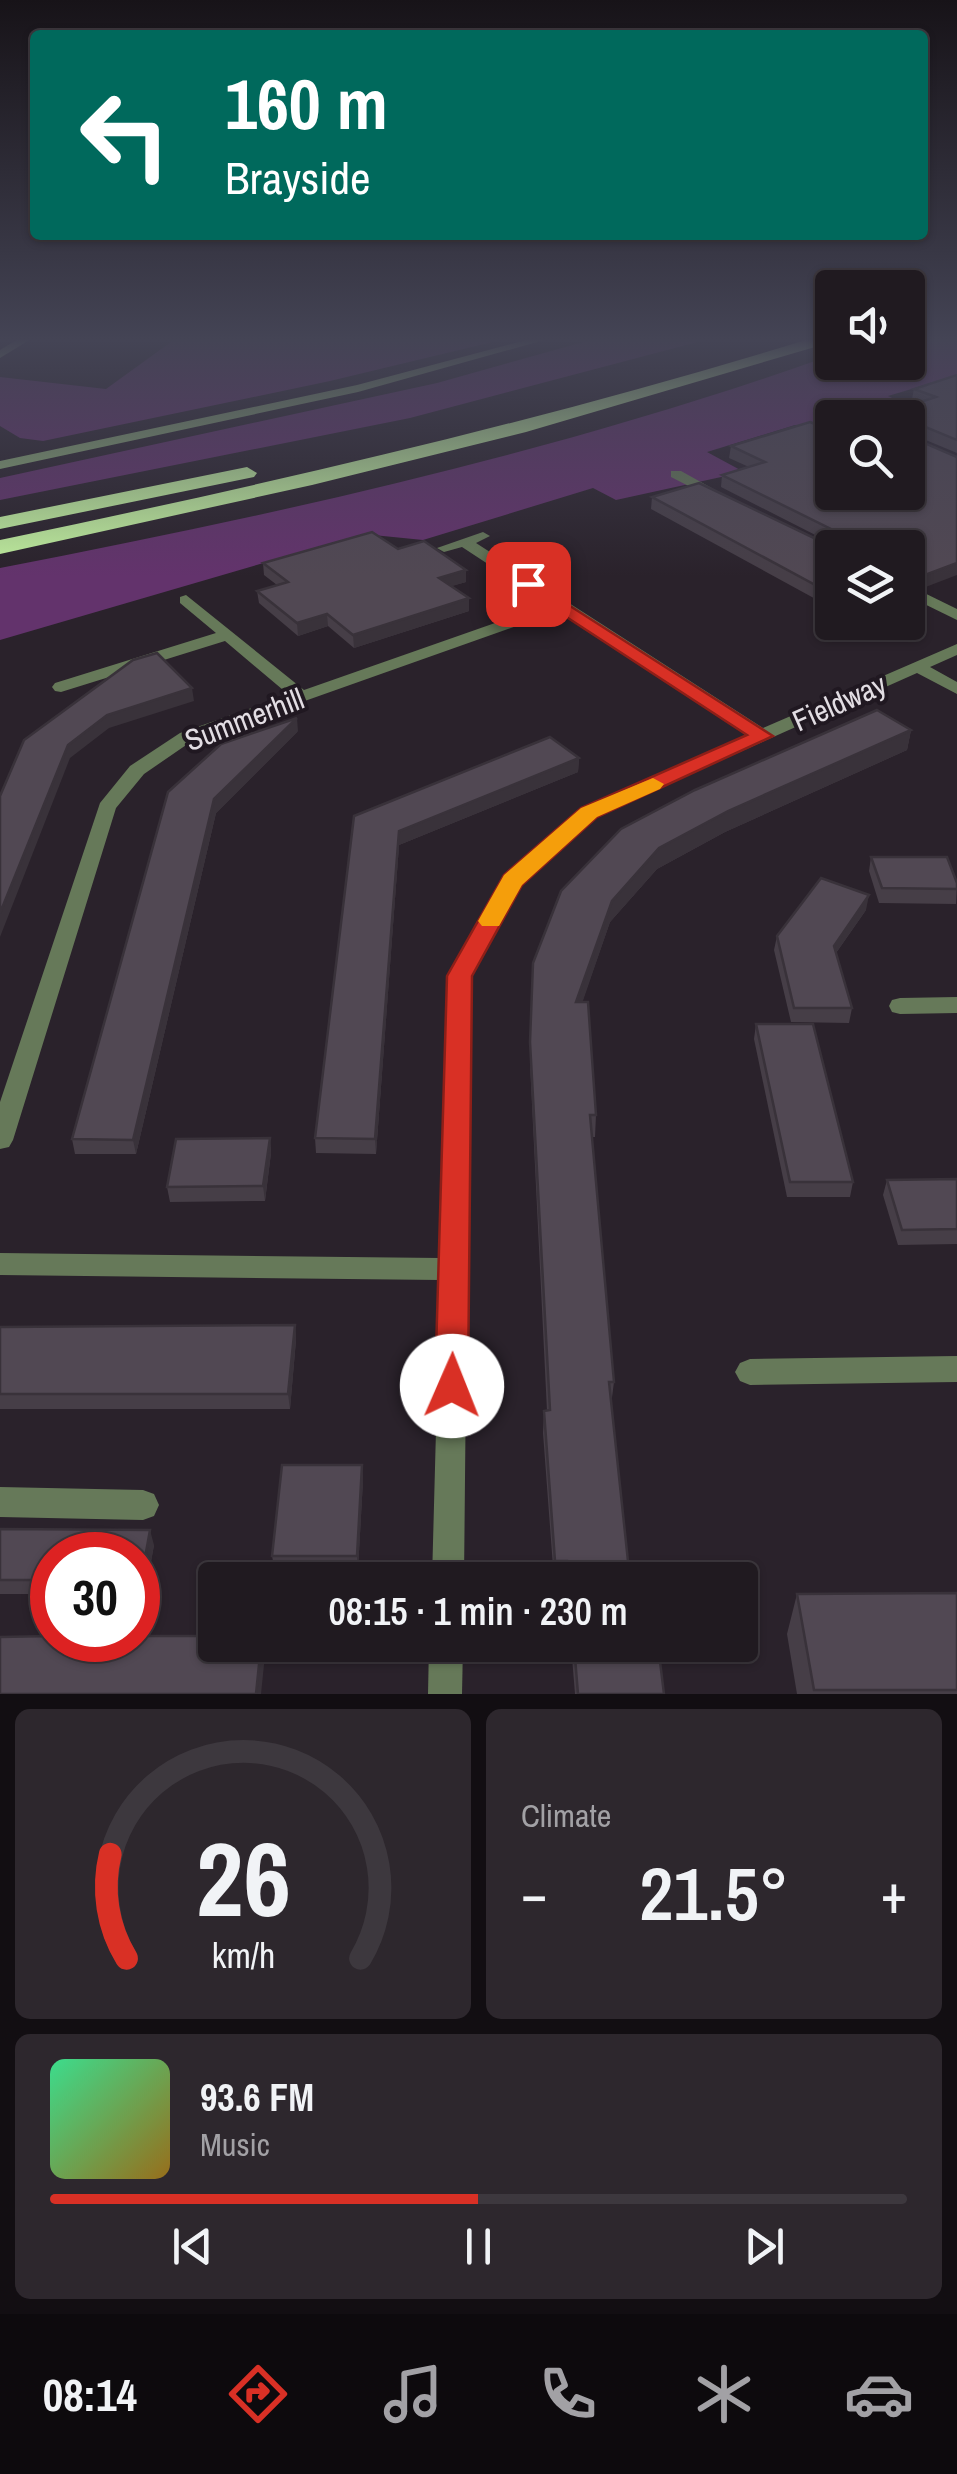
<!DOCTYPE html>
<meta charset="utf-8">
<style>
body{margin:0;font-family:"Archivo Narrow",sans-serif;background:#2d272d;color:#f1f3f6;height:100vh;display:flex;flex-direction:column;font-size:38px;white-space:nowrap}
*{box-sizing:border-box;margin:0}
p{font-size:32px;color:#a2a1a5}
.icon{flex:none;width:55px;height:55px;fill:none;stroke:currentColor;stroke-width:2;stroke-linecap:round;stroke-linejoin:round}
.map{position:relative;height:1694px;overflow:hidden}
.sheet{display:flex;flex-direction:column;gap:15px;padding:15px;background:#120e12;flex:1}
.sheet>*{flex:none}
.top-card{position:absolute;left:30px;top:30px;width:898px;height:210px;border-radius:10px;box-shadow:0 2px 8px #0004,0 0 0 2px #3d383e;background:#00695c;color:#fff;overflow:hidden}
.buttons{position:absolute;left:815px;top:270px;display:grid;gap:20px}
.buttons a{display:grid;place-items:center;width:110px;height:110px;border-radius:10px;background:#201a20;box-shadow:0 2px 8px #0004,0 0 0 2px #3d383e;font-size:50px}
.speed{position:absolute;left:30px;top:1532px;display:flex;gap:20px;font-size:50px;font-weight:700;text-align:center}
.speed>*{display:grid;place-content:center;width:130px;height:130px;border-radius:50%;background:#201a20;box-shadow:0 2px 8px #0004,0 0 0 2px #3d383e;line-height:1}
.speed .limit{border:15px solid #d22;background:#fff;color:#111}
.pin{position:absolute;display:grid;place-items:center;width:85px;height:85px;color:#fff;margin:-42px;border-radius:20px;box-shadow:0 5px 15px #0006}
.me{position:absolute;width:110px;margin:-55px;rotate:1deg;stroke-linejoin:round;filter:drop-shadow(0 0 8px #0008)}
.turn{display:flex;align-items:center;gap:35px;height:210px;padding:0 30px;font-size:45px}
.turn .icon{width:130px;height:130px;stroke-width:2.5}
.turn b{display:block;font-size:70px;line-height:85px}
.big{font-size:75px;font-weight:600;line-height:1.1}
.sheet .tile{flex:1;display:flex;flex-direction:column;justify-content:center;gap:15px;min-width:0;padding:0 35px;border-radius:15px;background:#2d272d}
.sheet .dial{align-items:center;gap:0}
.dial svg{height:260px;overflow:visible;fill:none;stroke:#3d383e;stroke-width:7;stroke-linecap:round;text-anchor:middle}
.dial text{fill:#f1f3f6;stroke:none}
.song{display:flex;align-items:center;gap:30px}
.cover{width:120px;height:120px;border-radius:15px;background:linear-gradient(135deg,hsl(150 70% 55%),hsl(40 70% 35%))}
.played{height:10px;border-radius:5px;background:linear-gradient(90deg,#d93025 50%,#3d383e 50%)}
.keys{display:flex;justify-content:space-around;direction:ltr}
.heat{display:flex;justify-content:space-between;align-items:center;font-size:55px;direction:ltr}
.sheet .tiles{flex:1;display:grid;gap:15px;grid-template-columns:1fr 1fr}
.tile:last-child{grid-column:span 2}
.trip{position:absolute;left:198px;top:1562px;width:560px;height:100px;border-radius:10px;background:#201a20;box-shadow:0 2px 8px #0004,0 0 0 2px #3d383e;font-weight:600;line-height:100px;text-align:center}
.menu{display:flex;height:160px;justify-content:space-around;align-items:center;background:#0d0a0d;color:#a2a1a5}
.menu .icon{width:70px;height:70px}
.menu .on{color:#d93025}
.menu b{font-size:45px;color:#f1f3f6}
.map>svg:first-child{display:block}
</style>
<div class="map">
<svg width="957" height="1694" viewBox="0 0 957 1694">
<rect width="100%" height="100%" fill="#2a222b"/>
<!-- green -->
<g fill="#63336c">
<path d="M 175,339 L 505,339 L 330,381 L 43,441 L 20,438 L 0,426 L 0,377 L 106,389 Z"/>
<path d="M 594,339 L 709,339 L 410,418 L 0,500 L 0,478 L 437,383 Z"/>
<path d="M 908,339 L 957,339 L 957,383 L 945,379 L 888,396 L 915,409 L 899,417 L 832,418 L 832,440 L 795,425 L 707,452 L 744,472 L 616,500 L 593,488 L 423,540 L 363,534 L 0,640 L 0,568 C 280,514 563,451 832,355 L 832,362 L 908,362 Z"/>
</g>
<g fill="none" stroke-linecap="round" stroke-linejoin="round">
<!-- lane -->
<path fill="#667959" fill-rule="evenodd" d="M 957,1356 L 957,1382 L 750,1385 L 740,1381 L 735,1372 L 740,1363 L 750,1359 Z"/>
<!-- street -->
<g fill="#667959" fill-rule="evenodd">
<path d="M 868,412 L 873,418 L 858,418 Z"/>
<path d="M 671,471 L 681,471 L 726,496 L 714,499 L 671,477 Z"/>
<path d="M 483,532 L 490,536 L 476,543 L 763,728 L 957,644 L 957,655 L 930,667 L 957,682 L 957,694 L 917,673 L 596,816 L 521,885 L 470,976 L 464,1580 L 432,1580 L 440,1280 L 0,1275 L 0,1253 L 440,1258 L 448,976 L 503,881 L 582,808 L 749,735 L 559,611 L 192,741 L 144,774 L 116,808 L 13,1140 L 9,1147 L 0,1149 L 0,1102 L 100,803 L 130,766 L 180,733 L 289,695 L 225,641 L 61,692 L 55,691 L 52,687 L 55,683 L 216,633 L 180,603 L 180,597 L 186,595 L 304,690 L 549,604 L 462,547 L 444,552 L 437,548 Z"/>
<path d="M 908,585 L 957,609 L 957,620 L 908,596 Z"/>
<path d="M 957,997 L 957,1013 L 900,1014 L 892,1012 L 889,1006 L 892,1000 L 900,998 Z"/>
<path d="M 0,1487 L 143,1490 L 154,1494 L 159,1505 L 154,1516 L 143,1520 L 0,1517 Z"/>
<path d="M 429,1645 L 463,1645 L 462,1694 L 428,1694 Z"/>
</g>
<!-- secondary -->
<g fill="#8baa76" fill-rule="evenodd">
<path d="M 18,339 L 31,339 L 0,358 L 0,350 Z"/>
<path d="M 530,339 L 548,339 L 358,392 L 0,469 L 0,461 L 357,385 Z"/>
</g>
<!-- highway -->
<g fill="#c2f19f" fill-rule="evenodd">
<path d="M 809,339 L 832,342 L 526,432 L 312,485 L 0,554 L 0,540 C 273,483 543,421 809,339 Z"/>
<path d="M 247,467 L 257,473 L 254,477 L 0,529 L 0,517 Z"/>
</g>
</g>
<!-- wall -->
<g fill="#463e47">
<path d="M 957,375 L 957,453 L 909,433 L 908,434 L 908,436 L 957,457 L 923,588 L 832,548 L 832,608 L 651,509 L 652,497 L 835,547 L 835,545 L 721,487 L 722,475 L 749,467 L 729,458 L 731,446 L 908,418 L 919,402 L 912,399 L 914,389 Z"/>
<path d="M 398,549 L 466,570 L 466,582 L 451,586 L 469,598 L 469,611 L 354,648 L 328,626 L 298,636 L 259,603 L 257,591 L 277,585 L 264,575 L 263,563 Z"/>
<path d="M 911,730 L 907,750 L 725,832 L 657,869 L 610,922 L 582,1002 L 596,1115 L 595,1137 L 592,1137 L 614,1382 L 611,1405 L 630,1580 L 554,1580 L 543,1433 L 544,1411 L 547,1411 L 530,1064 L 533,963 L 561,891 Z"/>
<path d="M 298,731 L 216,813 L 136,1154 L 75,1154 L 72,1139 L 168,792 Z"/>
<path d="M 579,758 L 578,772 L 399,845 L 376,1154 L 316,1153 L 315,1138 L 354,816 Z"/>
<path d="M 871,857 L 957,883 L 956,904 L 879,903 L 869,871 Z"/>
<path d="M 866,910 L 836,953 L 852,1008 L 849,1023 L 791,1022 L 774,950 L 777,936 Z"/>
<path d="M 756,1024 L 853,1182 L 850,1197 L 787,1197 L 754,1039 Z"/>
<path d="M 270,1138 L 271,1153 L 265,1201 L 170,1202 L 167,1187 Z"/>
<path d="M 957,1179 L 957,1244 L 898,1245 L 883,1195 L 887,1180 Z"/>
<path d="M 295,1325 L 296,1340 L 290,1409 L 0,1409 L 0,1327 Z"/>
<path d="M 362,1465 L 363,1480 L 358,1570 L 275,1571 L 272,1556 Z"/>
<path d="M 0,1529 L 154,1545 L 145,1595 L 138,1595 L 138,1555 L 52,1555 L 52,1594 L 0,1594 Z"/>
<path d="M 957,1593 L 957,1694 L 797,1694 L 787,1634 L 797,1594 Z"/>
<path d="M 571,1645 L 658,1645 L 664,1694 L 575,1694 Z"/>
</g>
<!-- shaded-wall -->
<g fill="#39323a">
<path d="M 957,563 L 957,575 L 923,588 L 925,575 Z"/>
<path d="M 466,570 L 466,582 L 439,590 L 439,578 Z"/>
<path d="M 469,598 L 469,611 L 354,648 L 353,635 Z"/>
<path d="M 327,614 L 328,626 L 298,636 L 297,623 Z"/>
<path d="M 192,688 L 194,701 L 109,728 L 70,758 L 0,937 L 0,913 L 68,745 L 107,715 Z"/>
<path d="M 297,718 L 298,731 L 216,813 L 136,1154 L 133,1140 L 214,799 Z"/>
<path d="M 911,730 L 907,750 L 725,832 L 657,869 L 610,922 L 575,1024 L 576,1002 L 612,901 L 659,848 L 728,811 Z"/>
<path d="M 579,758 L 578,772 L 399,845 L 376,1154 L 375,1139 L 399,831 Z"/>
<path d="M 869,895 L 866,910 L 831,960 L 834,946 Z"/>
<path d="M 270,1138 L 271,1153 L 265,1201 L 263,1186 Z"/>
<path d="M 295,1325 L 296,1340 L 290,1409 L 288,1394 Z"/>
<path d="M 362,1465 L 363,1480 L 358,1570 L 357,1556 Z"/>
<path d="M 150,1530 L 154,1545 L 145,1595 L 141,1580 Z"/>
<path d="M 261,1645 L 263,1645 L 265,1655 L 261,1694 L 256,1694 Z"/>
</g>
<!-- building -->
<g fill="#514853" stroke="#39323a" stroke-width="2.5">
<path d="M 957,375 L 957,440 L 911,421 L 908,424 L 908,418 L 871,418 L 936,397 L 914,389 Z"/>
<path d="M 810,422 L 830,430 L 832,430 L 832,492 L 908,492 L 908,431 L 908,436 L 957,457 L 957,563 L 925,575 L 910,569 L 908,578 L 908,548 L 836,548 L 837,532 L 722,475 L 765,462 L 731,446 Z"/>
<path d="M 699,483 L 835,548 L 832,548 L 832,594 L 652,497 Z"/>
<path d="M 372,532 L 398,549 L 424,541 L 466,570 L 439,578 L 469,598 L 353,635 L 327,614 L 297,623 L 257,591 L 288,582 L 263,563 Z"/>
<path d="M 157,653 L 192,688 L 107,715 L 68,745 L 0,913 L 0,796 L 24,740 L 133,660 Z"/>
<path d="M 877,710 L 911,730 L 728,811 L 659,848 L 612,901 L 576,1002 L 588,1002 L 596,1115 L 590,1115 L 614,1382 L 609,1382 L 630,1580 L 569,1580 L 567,1561 L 555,1561 L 544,1411 L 550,1410 L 530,1042 L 533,963 L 561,891 L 621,829 L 695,790 Z"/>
<path d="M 297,718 L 214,799 L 133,1140 L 72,1139 L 168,792 L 221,744 Z"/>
<path d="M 550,737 L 579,758 L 399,831 L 375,1139 L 315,1138 L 354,816 Z"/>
<path d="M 871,857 L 947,857 L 957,883 L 957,889 L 882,888 Z"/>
<path d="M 821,878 L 869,895 L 834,946 L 852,1008 L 794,1008 L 777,936 Z"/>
<path d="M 756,1024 L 813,1024 L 853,1182 L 790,1182 Z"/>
<path d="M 270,1138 L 263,1186 L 167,1187 L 176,1139 Z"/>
<path d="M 957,1179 L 957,1229 L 902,1230 L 887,1180 Z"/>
<path d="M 295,1325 L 288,1394 L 0,1394 L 0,1327 Z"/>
<path d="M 282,1465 L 362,1465 L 357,1556 L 272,1556 Z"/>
<path d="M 0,1529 L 150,1530 L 141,1580 L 138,1580 L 138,1555 L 52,1555 L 52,1580 L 0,1580 Z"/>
<path d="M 957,1593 L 957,1690 L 814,1690 L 797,1594 Z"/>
<path d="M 52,1636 L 52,1640 L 138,1640 L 138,1636 L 215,1636 L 215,1645 L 261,1645 L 256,1694 L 0,1694 L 0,1637 Z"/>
<path d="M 574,1645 L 658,1645 L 664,1694 L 578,1694 Z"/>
</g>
<!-- sky -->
<linearGradient id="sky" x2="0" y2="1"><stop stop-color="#171318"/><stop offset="0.59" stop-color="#445"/><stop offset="1" stop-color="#445" stop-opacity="0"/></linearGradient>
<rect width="957" height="576" fill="url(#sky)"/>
<!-- route -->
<path fill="#d93025" stroke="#8d1f18" stroke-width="2.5" d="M 528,579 L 773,736 L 597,817 L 522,885 L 472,976 L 468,1386 L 464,1396 L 452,1400 L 440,1396 L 435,1386 L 447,976 L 504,875 L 581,808 L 747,735 L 522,588 L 520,584 Z"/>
<!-- slow -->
<path fill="#f59e0b" d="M 653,778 L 664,784 L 660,789 L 597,817 L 522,885 L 499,926 L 482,926 L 478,921 L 504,875 L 581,808 Z"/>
<g text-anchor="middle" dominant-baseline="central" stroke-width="8" stroke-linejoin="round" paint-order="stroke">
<!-- street labels -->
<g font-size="30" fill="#e2dde3" stroke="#201821">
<text transform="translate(839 702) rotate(-24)">Fieldway</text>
<text transform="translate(244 719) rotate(-21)">Summerhill</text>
</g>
</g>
</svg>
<div class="buttons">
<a><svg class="icon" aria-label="sound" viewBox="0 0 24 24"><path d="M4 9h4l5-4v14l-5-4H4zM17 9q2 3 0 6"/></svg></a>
<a><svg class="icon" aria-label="search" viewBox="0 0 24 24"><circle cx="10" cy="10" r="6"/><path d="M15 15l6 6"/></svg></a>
<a><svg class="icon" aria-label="layers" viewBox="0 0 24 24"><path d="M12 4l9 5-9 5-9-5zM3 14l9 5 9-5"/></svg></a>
</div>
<div class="speed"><div class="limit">30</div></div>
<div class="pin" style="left:528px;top:584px;background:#d93025"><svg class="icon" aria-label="arrive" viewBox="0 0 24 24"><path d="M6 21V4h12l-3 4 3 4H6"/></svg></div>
<svg class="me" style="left:452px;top:1386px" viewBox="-20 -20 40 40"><circle r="19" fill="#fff"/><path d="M0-13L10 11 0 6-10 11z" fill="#d93025"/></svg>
<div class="trip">08:15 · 1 min · 230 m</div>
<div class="top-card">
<div class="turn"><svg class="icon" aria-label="left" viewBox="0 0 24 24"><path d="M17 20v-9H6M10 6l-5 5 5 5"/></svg><div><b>160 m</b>Brayside</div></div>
</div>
</div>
<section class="sheet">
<div class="tiles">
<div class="tile dial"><svg viewBox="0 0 100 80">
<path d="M14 69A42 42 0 1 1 86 69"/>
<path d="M14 69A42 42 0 0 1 9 37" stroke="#d93025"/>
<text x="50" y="56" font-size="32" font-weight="700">26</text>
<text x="50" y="72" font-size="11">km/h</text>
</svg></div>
<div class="tile"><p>Climate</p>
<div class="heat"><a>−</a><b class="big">21.5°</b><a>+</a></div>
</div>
<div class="tile">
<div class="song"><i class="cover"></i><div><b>93.6 FM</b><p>Music</p></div></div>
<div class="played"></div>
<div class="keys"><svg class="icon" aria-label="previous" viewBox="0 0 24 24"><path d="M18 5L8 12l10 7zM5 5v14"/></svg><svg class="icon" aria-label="pause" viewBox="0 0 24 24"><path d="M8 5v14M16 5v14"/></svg><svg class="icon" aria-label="next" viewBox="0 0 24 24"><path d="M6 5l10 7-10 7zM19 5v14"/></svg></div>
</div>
</div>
</section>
<nav class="menu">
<b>08:14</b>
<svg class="icon on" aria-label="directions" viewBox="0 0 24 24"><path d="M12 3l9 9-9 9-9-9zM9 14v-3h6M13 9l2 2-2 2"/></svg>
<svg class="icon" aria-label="music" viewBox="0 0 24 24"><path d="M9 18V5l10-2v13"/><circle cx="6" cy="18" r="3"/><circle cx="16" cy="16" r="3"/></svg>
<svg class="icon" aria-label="phone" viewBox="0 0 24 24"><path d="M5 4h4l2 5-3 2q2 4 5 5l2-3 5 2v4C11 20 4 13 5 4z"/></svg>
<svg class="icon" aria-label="climate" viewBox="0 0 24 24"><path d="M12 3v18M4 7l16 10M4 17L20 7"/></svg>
<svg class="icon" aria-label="car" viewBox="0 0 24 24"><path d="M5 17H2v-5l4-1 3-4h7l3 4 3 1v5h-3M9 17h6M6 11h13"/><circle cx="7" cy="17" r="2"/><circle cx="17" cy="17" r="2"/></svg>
</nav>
